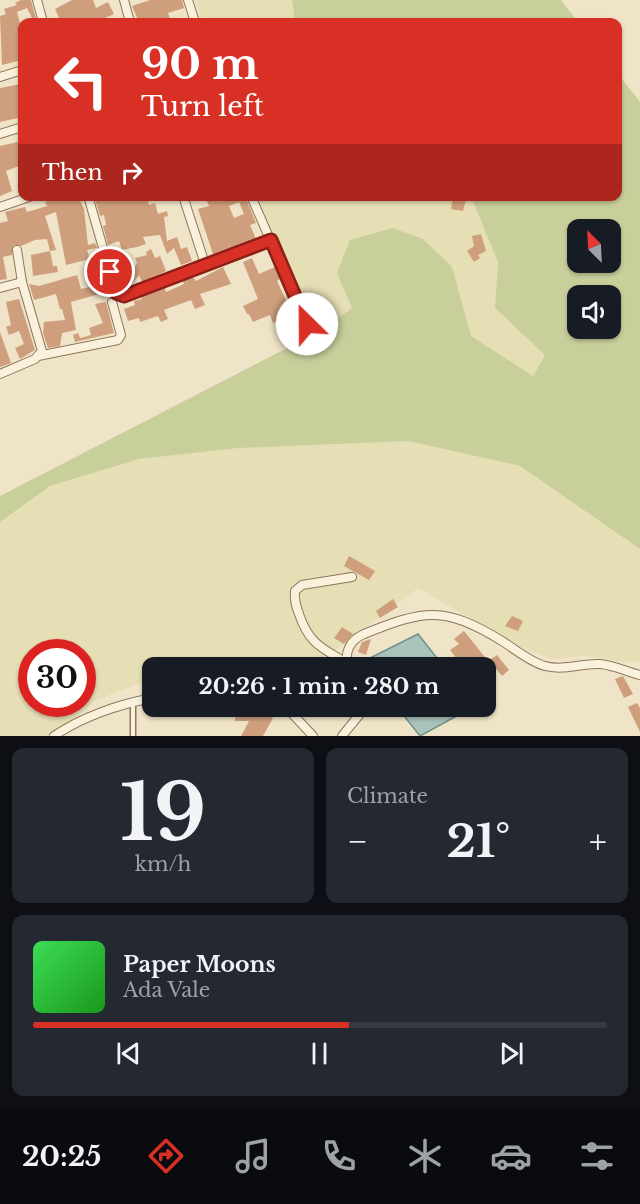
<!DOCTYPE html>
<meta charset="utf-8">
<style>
body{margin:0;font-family:"Libre Baskerville",serif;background:#242831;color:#f1f3f6;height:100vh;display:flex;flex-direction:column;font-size:22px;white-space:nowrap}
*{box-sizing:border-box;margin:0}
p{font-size:20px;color:#9ea1a6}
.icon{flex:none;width:33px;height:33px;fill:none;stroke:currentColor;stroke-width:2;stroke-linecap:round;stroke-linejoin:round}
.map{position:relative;height:736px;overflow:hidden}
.sheet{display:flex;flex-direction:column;gap:12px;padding:12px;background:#0d0f14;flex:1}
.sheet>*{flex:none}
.guide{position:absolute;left:18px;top:18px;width:604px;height:183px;border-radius:12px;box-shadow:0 2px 4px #0004;background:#d93025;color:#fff;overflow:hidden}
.needle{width:39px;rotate:336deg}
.buttons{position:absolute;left:567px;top:219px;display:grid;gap:12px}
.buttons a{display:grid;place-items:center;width:54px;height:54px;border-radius:12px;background:#171b24;box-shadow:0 2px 4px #0004;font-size:30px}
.speed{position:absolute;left:18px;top:639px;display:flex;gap:12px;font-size:30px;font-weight:700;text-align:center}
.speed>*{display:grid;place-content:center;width:78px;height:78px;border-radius:50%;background:#171b24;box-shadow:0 2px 4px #0004;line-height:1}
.speed .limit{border:9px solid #d22;background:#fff;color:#111}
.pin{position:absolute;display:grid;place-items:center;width:51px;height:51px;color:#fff;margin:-26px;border:3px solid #fff;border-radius:50%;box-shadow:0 2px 6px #0007}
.me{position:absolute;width:66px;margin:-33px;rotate:337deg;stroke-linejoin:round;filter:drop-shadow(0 0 4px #0008)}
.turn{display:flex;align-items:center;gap:21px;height:126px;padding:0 24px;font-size:27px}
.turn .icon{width:78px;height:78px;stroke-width:2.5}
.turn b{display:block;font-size:42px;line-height:51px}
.then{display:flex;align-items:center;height:57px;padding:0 24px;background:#0003;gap:12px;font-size:22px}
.big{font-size:45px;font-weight:700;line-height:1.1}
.sheet .widget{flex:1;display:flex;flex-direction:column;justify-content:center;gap:9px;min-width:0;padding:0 21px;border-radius:12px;background:#242831}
.sheet .dial{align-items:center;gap:0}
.dial b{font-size:78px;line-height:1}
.song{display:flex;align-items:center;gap:18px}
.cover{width:72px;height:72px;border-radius:9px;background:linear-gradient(135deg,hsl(130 70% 55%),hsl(120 70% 35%))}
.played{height:6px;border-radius:3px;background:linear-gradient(90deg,#d93025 55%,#363941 55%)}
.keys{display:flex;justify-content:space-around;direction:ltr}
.heat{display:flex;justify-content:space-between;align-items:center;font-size:33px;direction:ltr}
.sheet .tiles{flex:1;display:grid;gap:12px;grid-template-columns:1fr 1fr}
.widget:last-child{grid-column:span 2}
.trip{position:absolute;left:142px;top:657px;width:354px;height:60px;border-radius:12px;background:#171b24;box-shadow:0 2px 4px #0004;font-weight:700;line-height:60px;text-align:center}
.tab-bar{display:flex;height:96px;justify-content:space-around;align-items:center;background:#090b0e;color:#9ea1a6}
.tab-bar .icon{width:42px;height:42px}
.tab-bar .on{color:#d93025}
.tab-bar b{font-size:27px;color:#f1f3f6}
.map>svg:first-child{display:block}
</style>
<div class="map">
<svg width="640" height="736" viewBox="0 0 640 736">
<rect width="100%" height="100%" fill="#f0e4c8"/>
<!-- farmland -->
<g fill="#e6deb5" fill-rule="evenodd">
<path d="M 196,0 L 292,0 L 295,22 L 203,22 Z"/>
<path d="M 257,197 L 471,197 L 498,262 L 495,308 L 545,355 L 533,376 L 470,336 L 452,267 L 338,273 L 352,308 L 320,331 L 314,331 Z"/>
<path d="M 408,441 L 520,466 L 640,549 L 640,661 L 627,662 L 585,656 L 552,659 L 524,649 L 418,588 L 312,667 L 153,668 L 153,678 L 94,701 L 56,736 L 0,736 L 0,522 L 50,486 L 139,459 L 239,448 ZM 32,652 L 82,652 L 82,704 L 32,704 Z"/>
</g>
<!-- green -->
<g fill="#c9cf9b" fill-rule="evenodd">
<path d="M 292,0 L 561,0 L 578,22 L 295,22 Z"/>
<path d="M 618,74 L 640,102 L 640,549 L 520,466 L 408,441 L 239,448 L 139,459 L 50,486 L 0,522 L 0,496 L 320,331 L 352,308 L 337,273 L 350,240 L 393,228 L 423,239 L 452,267 L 471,336 L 533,376 L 545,355 L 495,308 L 498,262 L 471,197 L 618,196 ZM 578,230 L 610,230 L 610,262 L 578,262 ZM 578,296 L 610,296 L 610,328 L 578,328 Z"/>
</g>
<!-- water -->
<g fill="#a9c4bc" stroke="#6f938a" stroke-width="1.5">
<path d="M 418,634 L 444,667 L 366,667 L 362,662 Z"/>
<path d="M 475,706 L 420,736 L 397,707 L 397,706 Z"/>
</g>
<!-- building -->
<g fill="#cf9f7d" fill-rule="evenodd">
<path d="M 21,0 L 31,0 L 37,22 L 34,22 L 27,8 L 17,12 L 22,30 L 22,64 L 19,65 L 18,61 L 2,65 L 0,16 L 6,14 L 4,9 L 17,5 L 15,3 Z"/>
<path d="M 72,0 L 93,0 L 96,8 L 108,2 L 114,14 L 96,22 L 91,19 L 83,22 L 61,22 L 55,9 Z"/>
<path d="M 150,0 L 182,0 L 184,8 L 168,13 L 171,22 L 139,22 L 132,6 Z"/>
<path d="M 21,84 L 22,117 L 0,122 L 0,88 Z"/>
<path d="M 22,141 L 22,162 L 18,163 L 19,166 L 6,171 L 12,191 L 0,196 L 0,146 Z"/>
<path d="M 65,196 L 78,196 L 84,209 L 88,245 L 95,243 L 97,248 L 87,250 L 90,259 L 66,265 L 56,212 L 45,216 L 56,250 L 50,251 L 53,266 L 57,266 L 58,272 L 33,276 L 31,255 L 50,251 L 47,239 L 35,240 L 21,246 L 14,245 L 12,255 L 3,257 L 7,279 L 0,280 L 0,223 L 8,221 L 5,212 L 25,207 L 27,212 L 47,206 L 45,202 Z"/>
<path d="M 94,196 L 133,196 L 133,199 L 147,196 L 149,205 L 155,203 L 158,214 L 167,211 L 168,216 L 164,217 L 167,241 L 177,237 L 181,249 L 187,247 L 192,261 L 181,265 L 174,248 L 167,254 L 160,235 L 143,237 L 146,244 L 137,247 L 122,250 L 119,241 L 108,245 L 103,226 L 106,225 L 104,215 L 100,216 Z"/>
<path d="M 211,196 L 245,196 L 256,223 L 250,225 L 256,239 L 213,254 L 198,209 L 209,206 L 206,199 ZM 239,202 L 244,214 L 234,218 L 229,206 Z"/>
<path d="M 453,197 L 466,199 L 463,211 L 451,209 Z"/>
<path d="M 481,234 L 486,251 L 478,255 L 480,258 L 474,262 L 467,251 L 474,246 L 472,236 Z"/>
<path d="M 151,249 L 155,258 L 160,256 L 166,271 L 142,282 L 139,275 L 132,284 L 121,278 L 124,273 L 133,270 L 137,263 L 135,258 L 147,255 L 146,252 Z"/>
<path d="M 252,258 L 259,274 L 275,267 L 280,279 L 277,281 L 293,315 L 286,318 L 287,327 L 280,328 L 279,321 L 273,323 L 270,315 L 253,322 L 249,314 L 247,314 L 243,306 L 258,299 L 243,262 Z"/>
<path d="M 223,267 L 231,284 L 200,294 L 205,305 L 195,309 L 191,300 L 164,310 L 168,319 L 161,322 L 158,316 L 140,322 L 139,318 L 128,321 L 124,309 L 135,305 L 134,301 L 142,299 L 141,295 L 164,287 L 166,292 L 184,284 L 182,280 L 192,276 L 196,281 Z"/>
<path d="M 77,275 L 81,289 L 105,283 L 106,292 L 71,302 L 76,330 L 62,333 L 60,346 L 48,348 L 43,333 L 44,322 L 65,320 L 62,309 L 60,309 L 56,294 L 34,300 L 29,284 L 39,286 Z"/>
<path d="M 19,299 L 35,350 L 20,359 L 15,348 L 24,344 L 19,331 L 9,335 L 6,327 L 11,325 L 6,302 Z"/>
<path d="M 106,302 L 114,333 L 75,342 L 73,335 L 78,333 L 80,338 L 91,335 L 89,328 L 103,323 L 95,304 Z"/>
<path d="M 0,332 L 11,363 L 0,367 Z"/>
<path d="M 349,556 L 375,571 L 369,580 L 344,566 Z"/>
<path d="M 393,599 L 398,607 L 380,618 L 376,611 Z"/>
<path d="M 512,616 L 523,621 L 518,631 L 505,626 Z"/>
<path d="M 342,627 L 353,634 L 344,644 L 334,638 Z"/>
<path d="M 464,631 L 488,661 L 497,655 L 509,670 L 502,676 L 493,665 L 489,668 L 464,668 L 450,650 L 459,644 L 454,639 Z"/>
<path d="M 371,639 L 366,655 L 358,652 L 362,642 Z"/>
<path d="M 623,676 L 633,694 L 624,698 L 615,679 Z"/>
<path d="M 637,703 L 640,708 L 640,732 L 628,707 Z"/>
<path d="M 236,706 L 252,706 L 273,718 L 263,736 L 241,736 L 249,721 L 235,721 Z"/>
</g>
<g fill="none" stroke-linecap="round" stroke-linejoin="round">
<!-- lane casing -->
<g stroke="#8d765c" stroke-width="7">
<path id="lane" d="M 133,736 L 133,702"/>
</g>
<!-- street casing -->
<g stroke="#8d765c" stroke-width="10">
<g id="street">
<path d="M 37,0 L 43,22"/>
<path d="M 124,0 L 130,22"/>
<path d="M 188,0 L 195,22"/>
<path d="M 0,77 L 22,70"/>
<path d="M 0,134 L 22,127"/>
<path d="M 88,196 L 116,293 L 121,296 L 271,240"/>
<path d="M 183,196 L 205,264"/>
<path d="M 251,196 L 307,324"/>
<path d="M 0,207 L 32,196"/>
<path d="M 0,288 L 22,282"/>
<path d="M 38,356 L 118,340 L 121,335 L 112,302"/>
<path d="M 0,374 L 35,359 L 42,351 L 22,282 L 17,250"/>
<path d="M 347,663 C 322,648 309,644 299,614 C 296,606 294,600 295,591 L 302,585 L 352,577"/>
<path d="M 349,668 C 343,653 350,640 364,634 C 424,610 443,605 502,641 C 515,649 530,662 545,666 C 564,671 582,663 600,664 C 613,665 628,672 640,675"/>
<path d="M 285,706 L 313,736"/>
<path d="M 54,736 C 82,717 119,704 153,698"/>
<path d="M 342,736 L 360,714 L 362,706"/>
</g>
</g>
<!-- lane -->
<use href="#lane" stroke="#faf1dc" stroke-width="4"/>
<!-- street -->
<use href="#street" stroke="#faf1dc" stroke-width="8"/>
</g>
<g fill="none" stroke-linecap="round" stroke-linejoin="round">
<!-- route casing -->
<g stroke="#8d1f18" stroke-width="15">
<path id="route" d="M 110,272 L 116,293 L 124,296 L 271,240 L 307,324"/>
</g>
<!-- route -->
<use href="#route" stroke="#d93025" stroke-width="10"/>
</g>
</svg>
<div class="buttons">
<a><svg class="needle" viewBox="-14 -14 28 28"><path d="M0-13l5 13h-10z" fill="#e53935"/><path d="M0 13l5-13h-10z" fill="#9ea1a6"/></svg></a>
<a><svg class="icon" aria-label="sound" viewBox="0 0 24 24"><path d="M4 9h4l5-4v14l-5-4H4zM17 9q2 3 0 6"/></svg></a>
</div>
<div class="speed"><div class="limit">30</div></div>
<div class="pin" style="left:110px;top:272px;background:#d93025"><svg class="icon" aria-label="arrive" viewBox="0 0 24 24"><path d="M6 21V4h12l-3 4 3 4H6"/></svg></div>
<svg class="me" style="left:307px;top:324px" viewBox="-20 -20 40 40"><circle r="19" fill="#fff"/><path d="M0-13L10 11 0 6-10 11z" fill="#d93025"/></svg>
<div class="trip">20:26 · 1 min · 280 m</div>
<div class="guide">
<div class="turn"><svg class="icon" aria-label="left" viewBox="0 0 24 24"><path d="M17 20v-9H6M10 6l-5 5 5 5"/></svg><div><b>90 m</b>Turn left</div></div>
<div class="then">Then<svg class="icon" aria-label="right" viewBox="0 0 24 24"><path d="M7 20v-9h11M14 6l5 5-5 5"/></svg></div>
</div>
</div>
<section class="sheet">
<div class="tiles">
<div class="widget dial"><b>19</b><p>km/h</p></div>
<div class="widget"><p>Climate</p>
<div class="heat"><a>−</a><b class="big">21°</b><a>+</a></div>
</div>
<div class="widget">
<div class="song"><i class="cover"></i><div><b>Paper Moons</b><p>Ada Vale</p></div></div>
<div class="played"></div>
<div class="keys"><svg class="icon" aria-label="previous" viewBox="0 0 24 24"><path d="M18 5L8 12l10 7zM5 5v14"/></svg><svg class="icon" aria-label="pause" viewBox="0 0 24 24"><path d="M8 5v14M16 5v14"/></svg><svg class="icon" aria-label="next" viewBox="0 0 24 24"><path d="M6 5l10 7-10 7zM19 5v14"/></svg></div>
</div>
</div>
</section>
<nav class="tab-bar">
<b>20:25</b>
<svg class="icon on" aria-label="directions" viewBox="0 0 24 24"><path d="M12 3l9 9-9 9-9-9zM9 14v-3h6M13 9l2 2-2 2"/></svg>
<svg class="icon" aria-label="music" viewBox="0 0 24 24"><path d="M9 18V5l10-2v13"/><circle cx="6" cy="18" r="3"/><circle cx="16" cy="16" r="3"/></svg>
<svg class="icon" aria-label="phone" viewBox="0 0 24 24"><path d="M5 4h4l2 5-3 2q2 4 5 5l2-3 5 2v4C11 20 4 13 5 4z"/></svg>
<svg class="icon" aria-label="climate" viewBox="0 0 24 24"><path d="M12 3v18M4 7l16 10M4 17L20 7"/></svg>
<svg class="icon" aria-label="car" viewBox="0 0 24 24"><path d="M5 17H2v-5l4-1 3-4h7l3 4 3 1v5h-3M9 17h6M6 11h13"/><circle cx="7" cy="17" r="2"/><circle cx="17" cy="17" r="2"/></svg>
<svg class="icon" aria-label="filters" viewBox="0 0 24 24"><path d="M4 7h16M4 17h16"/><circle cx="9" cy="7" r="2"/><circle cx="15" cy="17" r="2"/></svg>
</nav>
